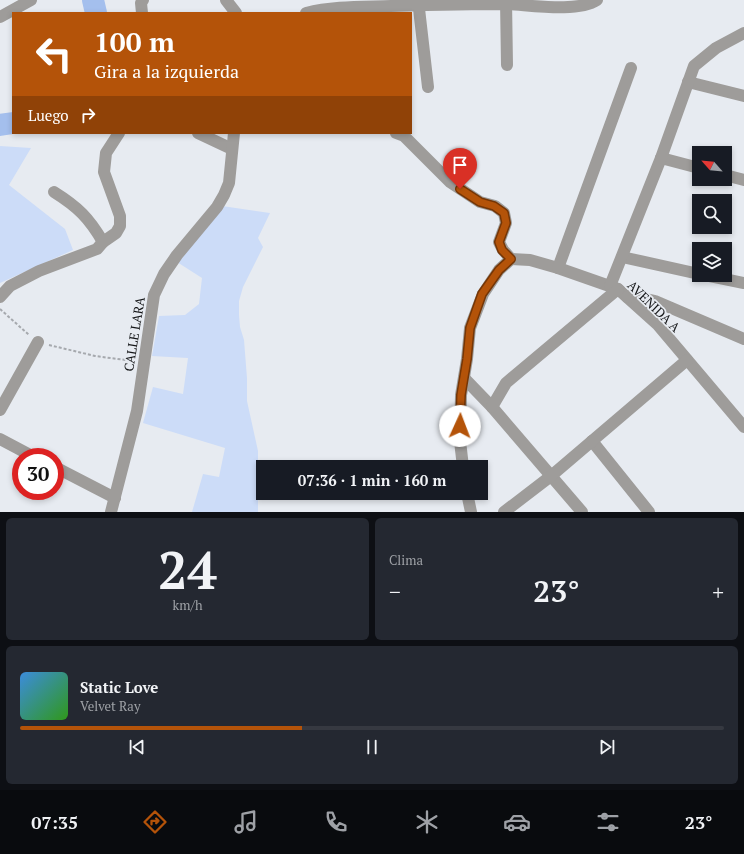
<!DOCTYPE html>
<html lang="es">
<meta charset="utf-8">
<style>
body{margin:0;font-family:"PT Serif",serif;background:#242831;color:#f1f3f6;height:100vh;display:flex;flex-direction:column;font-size:15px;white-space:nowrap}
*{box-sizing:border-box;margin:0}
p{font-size:13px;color:#9ea1a6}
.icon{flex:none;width:22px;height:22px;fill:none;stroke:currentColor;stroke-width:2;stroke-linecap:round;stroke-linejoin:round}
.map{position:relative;height:512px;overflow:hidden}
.details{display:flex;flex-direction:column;gap:6px;padding:6px;background:#0d0f14;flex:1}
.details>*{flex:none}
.top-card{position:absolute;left:12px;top:12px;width:400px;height:122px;border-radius:0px;box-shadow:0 2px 6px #0003;background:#b45309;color:#fff;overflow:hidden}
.needle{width:26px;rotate:297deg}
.tools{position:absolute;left:692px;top:146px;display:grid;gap:8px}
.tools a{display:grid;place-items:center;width:40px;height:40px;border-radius:0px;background:#171b24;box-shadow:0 2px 6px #0003;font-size:20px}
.speed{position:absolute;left:12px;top:448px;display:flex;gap:8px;font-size:20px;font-weight:700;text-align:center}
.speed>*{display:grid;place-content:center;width:52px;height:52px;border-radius:50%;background:#171b24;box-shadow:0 2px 6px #0003;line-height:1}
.speed .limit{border:6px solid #d22;background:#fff;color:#111}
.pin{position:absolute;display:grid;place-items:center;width:34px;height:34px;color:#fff;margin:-41px -17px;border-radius:50% 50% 50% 0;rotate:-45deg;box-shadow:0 0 4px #0007}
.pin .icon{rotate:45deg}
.me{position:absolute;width:44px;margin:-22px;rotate:2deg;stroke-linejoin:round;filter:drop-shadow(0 0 3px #0008)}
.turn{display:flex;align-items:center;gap:14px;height:84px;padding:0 16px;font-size:18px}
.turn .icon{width:52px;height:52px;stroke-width:2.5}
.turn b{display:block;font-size:28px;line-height:34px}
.then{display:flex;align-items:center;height:38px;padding:0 16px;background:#0003;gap:8px;font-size:15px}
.big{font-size:30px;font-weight:600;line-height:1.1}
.details .widget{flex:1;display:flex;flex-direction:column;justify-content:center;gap:6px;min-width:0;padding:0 14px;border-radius:6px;background:#242831}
.details .dial{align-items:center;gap:0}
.dial b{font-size:52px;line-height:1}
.song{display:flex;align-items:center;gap:12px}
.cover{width:48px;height:48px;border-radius:6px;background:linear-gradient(135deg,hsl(210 70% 55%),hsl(110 70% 35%))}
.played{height:4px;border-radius:2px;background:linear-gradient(90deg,#b45309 40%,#363941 40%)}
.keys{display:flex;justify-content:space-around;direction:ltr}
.heat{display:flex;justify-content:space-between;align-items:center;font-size:22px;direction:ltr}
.details .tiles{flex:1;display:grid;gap:6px;grid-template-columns:1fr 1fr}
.widget:last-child{grid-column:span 2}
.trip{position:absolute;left:256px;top:460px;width:232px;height:40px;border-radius:0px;background:#171b24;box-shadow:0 2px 6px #0003;font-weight:600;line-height:40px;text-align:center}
.tabs{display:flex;height:64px;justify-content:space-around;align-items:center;background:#090b0e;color:#9ea1a6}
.tabs .icon{width:28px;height:28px}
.tabs .current{color:#b45309}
.tabs b{font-size:18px;color:#f1f3f6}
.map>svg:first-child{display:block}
</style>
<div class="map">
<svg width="744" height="512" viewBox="0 0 744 512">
<rect width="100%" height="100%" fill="#e7ebf1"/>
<!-- green -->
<g fill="#ccdcf8">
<path d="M 0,146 L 31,148 L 9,185 L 65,229 L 73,250 L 0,283 Z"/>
<path d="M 222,206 L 270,213 L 258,238 L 263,247 L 243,287 L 239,301 L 239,315 L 240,327 L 244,340 L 247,378 L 247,401 L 258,451 L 258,512 L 192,512 L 203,474 L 219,477 L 225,448 L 143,423 L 153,387 L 183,394 L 188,358 L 152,356 L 159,316 L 185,315 L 199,304 L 202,278 L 177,262 Z"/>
</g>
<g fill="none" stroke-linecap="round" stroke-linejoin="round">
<!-- river -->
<g stroke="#a4bfed" stroke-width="22">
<path d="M 93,0 L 96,13"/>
<path d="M 0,125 L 13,123"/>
</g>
<!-- path -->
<g stroke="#a6a9ae" stroke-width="2" stroke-dasharray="3 2" stroke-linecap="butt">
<path d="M 0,309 L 29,335"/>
<path d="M 49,345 L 95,356 L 133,361"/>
</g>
<!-- minor -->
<g stroke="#9e9c9a" stroke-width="12">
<path d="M 226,0 L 236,13"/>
<path d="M 418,0 L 428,87"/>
<path d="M 506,0 L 507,65"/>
<path d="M 142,13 L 141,3 L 143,0"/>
<path d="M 306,13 C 334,6 362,7 391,6 C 429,5 468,4 506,4 C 530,5 577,13 597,0"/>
<path d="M 0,17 L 31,0"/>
<path d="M 688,82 L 744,96"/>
<path d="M 198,133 L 232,149"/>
<path d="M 396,133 L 404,136 L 450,182 L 480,202 L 495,206 L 504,213 L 506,223 L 499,242 L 503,250 L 511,259"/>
<path d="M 661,158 L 699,168"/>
<path d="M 725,175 L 744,180"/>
<path d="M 54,192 C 78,207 89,218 103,242"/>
<path d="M 622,257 L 699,274"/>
<path d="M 511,259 L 530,260 L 558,268 L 618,289 L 657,324 L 744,427"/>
<path d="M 558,268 L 631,68"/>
<path d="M 705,275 L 744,283"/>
<path d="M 610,286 L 661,158 L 694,66 L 716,48 L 744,33"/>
<path d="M 0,297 L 10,286 L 39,271 L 97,249 L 103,242 L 116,233 L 120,226 L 120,216 L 104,172 L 106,153 L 119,133"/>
<path d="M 627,297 L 633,296 L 655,301 L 744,339"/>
<path d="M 464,378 L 492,407 L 582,512"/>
<path d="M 492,407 L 506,383 L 618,289"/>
<path d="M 0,410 L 38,342"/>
<path d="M 0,439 L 34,457"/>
<path d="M 592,441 L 649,512"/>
<path d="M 55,467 L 115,498"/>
<path d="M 463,467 L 460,441 L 461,395 L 467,359 L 470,328 L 483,294 L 499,270 L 511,259"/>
<path d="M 467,493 L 471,512"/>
<path d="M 111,512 L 137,411 L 154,295 L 164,274 L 177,255 L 217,207 L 224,195 L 229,183 L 234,133"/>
<path d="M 504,512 L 551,476 L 687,360"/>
</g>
</g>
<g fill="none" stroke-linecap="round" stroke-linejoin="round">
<!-- route casing -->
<g stroke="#753606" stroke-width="10">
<path id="route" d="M 460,189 L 480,202 L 494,206 L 504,213 L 506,223 L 499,242 L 502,250 L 511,259 L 499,270 L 482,294 L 470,328 L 467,359 L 461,395 L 460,426"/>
</g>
<!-- route -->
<use href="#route" stroke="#b45309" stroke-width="7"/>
</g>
<g text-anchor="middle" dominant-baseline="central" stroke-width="3.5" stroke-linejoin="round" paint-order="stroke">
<!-- street labels -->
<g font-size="13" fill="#141517" stroke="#e7ebf1">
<text transform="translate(654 306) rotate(44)">AVENIDA A</text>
<text transform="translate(134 334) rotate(-81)">CALLE LARA</text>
</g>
</g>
</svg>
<div class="tools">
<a><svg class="needle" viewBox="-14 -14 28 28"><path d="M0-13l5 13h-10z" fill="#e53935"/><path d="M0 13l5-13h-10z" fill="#9ea1a6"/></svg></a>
<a><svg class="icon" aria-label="search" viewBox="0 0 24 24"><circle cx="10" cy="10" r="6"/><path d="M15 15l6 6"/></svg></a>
<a><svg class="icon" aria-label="layers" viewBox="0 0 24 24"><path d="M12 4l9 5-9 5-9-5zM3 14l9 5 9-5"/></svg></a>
</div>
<div class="speed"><div class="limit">30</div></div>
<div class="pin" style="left:460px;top:189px;background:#d93025"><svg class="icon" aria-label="arrive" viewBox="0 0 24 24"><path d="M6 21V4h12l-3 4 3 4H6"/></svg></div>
<svg class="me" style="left:460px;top:426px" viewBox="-20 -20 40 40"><circle r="19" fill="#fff"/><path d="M0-13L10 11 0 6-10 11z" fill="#b45309"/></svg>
<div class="trip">07:36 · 1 min · 160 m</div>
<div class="top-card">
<div class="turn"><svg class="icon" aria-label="left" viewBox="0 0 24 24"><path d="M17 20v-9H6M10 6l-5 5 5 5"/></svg><div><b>100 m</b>Gira a la izquierda</div></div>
<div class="then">Luego<svg class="icon" aria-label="right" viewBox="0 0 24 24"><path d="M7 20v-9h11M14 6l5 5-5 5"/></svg></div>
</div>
</div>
<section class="details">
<div class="tiles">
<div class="widget dial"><b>24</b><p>km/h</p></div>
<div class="widget"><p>Clima</p>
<div class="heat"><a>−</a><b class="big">23°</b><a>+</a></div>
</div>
<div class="widget">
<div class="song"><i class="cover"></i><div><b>Static Love</b><p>Velvet Ray</p></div></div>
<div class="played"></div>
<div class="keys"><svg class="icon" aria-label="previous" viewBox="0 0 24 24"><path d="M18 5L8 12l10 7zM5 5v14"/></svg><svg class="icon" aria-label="pause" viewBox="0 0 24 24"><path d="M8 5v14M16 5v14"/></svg><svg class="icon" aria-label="next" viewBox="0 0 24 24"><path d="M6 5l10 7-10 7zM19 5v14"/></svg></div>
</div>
</div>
</section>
<nav class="tabs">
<b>07:35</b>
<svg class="icon current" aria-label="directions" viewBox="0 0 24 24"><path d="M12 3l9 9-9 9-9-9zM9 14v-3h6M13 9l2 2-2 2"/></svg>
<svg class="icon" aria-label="music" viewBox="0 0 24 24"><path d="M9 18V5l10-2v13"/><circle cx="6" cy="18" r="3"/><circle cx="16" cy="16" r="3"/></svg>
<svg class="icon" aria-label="phone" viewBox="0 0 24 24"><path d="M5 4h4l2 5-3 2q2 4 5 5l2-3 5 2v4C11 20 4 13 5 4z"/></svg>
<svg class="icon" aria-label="climate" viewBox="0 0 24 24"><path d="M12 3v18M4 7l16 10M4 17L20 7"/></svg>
<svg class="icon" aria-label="car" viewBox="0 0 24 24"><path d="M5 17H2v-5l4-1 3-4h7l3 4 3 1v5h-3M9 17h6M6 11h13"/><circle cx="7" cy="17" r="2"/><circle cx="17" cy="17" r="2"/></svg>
<svg class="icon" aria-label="filters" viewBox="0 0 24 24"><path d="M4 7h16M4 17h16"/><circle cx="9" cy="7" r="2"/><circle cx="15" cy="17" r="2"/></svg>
<b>23°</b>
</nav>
